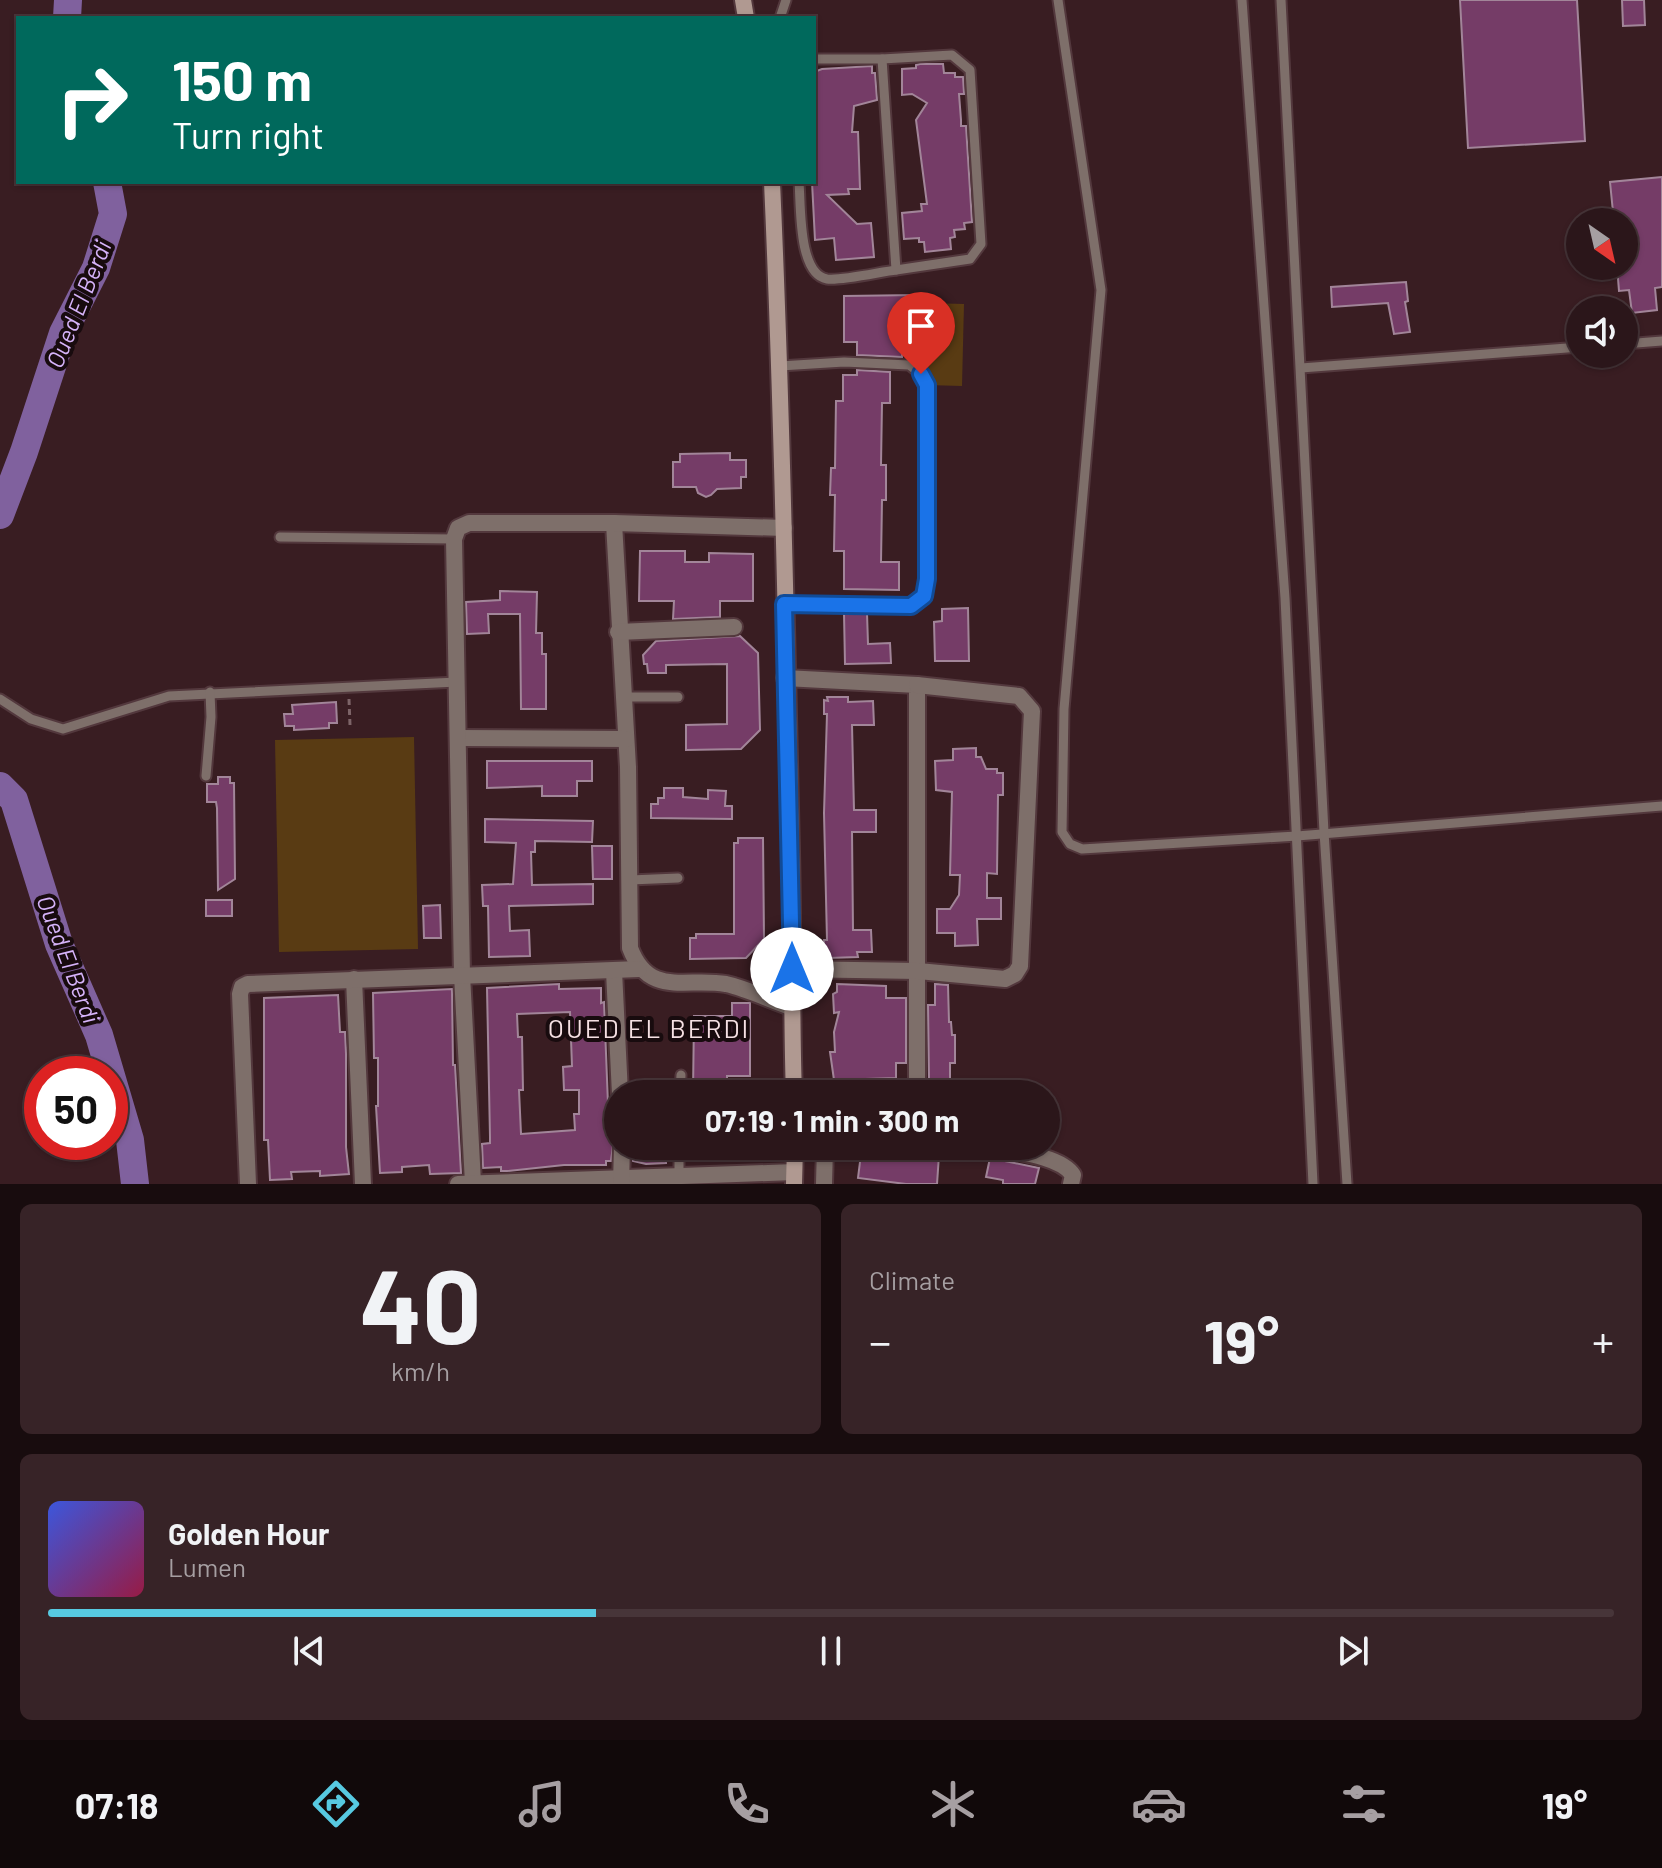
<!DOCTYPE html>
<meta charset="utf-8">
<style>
body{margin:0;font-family:Barlow,sans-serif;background:#372327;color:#f1f3f6;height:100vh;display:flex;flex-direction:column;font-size:30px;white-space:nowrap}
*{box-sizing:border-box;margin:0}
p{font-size:26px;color:#a69fa2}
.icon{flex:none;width:44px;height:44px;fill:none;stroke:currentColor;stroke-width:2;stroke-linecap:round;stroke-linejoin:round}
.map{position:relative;height:1184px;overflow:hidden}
.side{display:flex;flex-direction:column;gap:20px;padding:20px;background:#180c0e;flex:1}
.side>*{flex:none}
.banner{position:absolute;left:16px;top:16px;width:800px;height:168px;border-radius:0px;box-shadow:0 2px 6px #0004,0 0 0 2px #473539;background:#00695c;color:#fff;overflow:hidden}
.needle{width:52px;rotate:146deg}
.buttons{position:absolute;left:1566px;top:208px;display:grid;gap:16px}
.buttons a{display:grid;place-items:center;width:72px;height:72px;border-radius:50%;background:#2b161a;box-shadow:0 2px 6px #0004,0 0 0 2px #473539;font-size:40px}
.speed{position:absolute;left:24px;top:1056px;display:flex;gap:16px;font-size:40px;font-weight:700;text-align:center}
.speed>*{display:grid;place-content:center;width:104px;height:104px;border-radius:50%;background:#2b161a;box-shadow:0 2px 6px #0004,0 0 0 2px #473539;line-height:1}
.speed .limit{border:12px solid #d22;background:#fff;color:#111}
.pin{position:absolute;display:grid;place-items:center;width:68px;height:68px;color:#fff;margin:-82px -34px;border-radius:50% 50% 50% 0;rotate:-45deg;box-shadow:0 0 8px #0007}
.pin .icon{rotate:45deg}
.me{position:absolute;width:88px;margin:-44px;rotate:0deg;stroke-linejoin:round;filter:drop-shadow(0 0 6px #0008)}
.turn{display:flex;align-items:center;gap:28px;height:168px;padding:0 24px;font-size:36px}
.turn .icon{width:104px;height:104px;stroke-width:2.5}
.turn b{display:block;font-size:56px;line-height:68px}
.big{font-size:60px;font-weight:700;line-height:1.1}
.side .card{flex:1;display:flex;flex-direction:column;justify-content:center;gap:12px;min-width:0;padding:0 28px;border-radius:12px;background:#372327}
.side .dial{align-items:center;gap:0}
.dial b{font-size:104px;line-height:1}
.song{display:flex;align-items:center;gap:24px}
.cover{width:96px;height:96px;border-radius:12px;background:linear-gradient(135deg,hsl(230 70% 55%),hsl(340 70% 35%))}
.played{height:8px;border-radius:4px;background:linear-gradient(90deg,#57c9e1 35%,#473539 35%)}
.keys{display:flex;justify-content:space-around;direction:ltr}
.heat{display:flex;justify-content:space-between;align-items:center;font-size:44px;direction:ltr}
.side .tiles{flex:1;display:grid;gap:20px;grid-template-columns:1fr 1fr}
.card:last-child{grid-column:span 2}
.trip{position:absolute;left:604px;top:1080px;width:456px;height:80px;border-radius:40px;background:#2b161a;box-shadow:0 2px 6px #0004,0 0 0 2px #473539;font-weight:700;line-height:80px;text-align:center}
.dock{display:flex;height:128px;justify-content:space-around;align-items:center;background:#11090a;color:#a69fa2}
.dock .icon{width:56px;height:56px}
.dock .current{color:#57c9e1}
.dock b{font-size:36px;color:#f1f3f6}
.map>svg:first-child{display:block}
</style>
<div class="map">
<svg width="1662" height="1184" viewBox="0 0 1662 1184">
<rect width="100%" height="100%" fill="#391d22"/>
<!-- green -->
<g fill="#593b13">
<path d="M 928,303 L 964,304 L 962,386 L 926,385 Z"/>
<path d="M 414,737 L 418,949 L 279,952 L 275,740 Z"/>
</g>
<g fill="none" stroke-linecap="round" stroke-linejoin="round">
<!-- river -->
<g stroke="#80619e" stroke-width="28">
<path d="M 67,18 L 68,0"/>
<path d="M 0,515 L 24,452 L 63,333 L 96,268 L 113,214 L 107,182"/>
<path d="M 0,786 L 14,800 L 59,944 L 99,1035 L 130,1140 L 135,1184"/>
</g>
</g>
<!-- building -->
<g fill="#753c67" stroke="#a28599" stroke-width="2" fill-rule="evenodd">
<path d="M 1460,0 L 1577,0 L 1585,141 L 1468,148 Z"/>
<path d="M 1622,0 L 1644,0 L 1645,25 L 1623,26 Z"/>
<path d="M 920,64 L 943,64 L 944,73 L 955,73 L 955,77 L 963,77 L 964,94 L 959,94 L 961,120 L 961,126 L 966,126 L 972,222 L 964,223 L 965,229 L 954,230 L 955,237 L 950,238 L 951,249 L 925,252 L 924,242 L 919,242 L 919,238 L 904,239 L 902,213 L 922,211 L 921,204 L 927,204 L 916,120 L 927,103 L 912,94 L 902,95 L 902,69 L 916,68 L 916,65 Z"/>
<path d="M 872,66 L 872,73 L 875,73 L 877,100 L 854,106 L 852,132 L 858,132 L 860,189 L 848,189 L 849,194 L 827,195 L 857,224 L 871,223 L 874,257 L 836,260 L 834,238 L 815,240 L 812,182 L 814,72 L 822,69 Z"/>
<path d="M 1662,177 L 1662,287 L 1655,288 L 1657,310 L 1632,313 L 1629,290 L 1619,291 L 1617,266 L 1624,266 L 1624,222 L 1614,222 L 1610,182 Z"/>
<path d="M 1406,282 L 1408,301 L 1405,302 L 1410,332 L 1394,334 L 1388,303 L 1332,307 L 1331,287 Z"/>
<path d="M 917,295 L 917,341 L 902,341 L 902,357 L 857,355 L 857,342 L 844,342 L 844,296 Z"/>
<path d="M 857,370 L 890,372 L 890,403 L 882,403 L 881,465 L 886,465 L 886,500 L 882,500 L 881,562 L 899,562 L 899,590 L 844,589 L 844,551 L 834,551 L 835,495 L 830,495 L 831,468 L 835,468 L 836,401 L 843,401 L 843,375 L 857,375 Z"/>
<path d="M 730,453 L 730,460 L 746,460 L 746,477 L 741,477 L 741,488 L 717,489 L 711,495 L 706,497 L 698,493 L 696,487 L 673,487 L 673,462 L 680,462 L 680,454 Z"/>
<path d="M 640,551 L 685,551 L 685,562 L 709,562 L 709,553 L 753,554 L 753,601 L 720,601 L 720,617 L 673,619 L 674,601 L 639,601 Z"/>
<path d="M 500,591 L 537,592 L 536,633 L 542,633 L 542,654 L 546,654 L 546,709 L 521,709 L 520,614 L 488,614 L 489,633 L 467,634 L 466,602 L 500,600 Z"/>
<path d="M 968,608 L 969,661 L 935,661 L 934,622 L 942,621 L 942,609 Z"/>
<path d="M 844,613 L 867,613 L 868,644 L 890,643 L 891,663 L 845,664 Z"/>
<path d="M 740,636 L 758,653 L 760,730 L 741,749 L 686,750 L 686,725 L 727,724 L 727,664 L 666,665 L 666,673 L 648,673 L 647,664 L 644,664 L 643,655 L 656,641 Z"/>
<path d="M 827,697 L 848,697 L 848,702 L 873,701 L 874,725 L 852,725 L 854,810 L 876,810 L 876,832 L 852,832 L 853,930 L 871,930 L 872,952 L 857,952 L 858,957 L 828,958 L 828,954 L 824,954 L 824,940 L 827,940 L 824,813 L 827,714 L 824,714 L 824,700 L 828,701 Z"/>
<path d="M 336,702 L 337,723 L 329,723 L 329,728 L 294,730 L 294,726 L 285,726 L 284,714 L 293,714 L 292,705 Z"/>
<path d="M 976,748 L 976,757 L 981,757 L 986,769 L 997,769 L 997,773 L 1003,773 L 1003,795 L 998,795 L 997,874 L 987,873 L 987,898 L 1001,898 L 1001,919 L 977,919 L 978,945 L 955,946 L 955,933 L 937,933 L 937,909 L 950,909 L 959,895 L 960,875 L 950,875 L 952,792 L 936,790 L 935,761 L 953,760 L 953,749 Z"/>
<path d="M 487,761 L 592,761 L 592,781 L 577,781 L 577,796 L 542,796 L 542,786 L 487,788 Z"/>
<path d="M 218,777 L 230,777 L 230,783 L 234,783 L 235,879 L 218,890 L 217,808 L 216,802 L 207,802 L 207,784 L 218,784 Z"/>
<path d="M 664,788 L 683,788 L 683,797 L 708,799 L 708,790 L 726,791 L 725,806 L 732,806 L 732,819 L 651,818 L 651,804 L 658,804 L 658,798 L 664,798 Z"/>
<path d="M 485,819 L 593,821 L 592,842 L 535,841 L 535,852 L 531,852 L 532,885 L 593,884 L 593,904 L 509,906 L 510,931 L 529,930 L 530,956 L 489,957 L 488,906 L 483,906 L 482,885 L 513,884 L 516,843 L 485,842 Z"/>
<path d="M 738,838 L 763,838 L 764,939 L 746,958 L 690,959 L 690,938 L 696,938 L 696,934 L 734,934 L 734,843 L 738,843 Z"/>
<path d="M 592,846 L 612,846 L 612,879 L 593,879 Z"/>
<rect x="206" y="900" width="26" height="16"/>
<path d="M 440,905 L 441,938 L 424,938 L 423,906 Z"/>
<path d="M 559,984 L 559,989 L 601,988 L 601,1003 L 604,1002 L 609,1130 L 615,1130 L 611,1161 L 606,1161 L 606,1165 L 564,1165 L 507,1171 L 501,1171 L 501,1167 L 483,1168 L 482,1144 L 490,1143 L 490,1137 L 487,988 ZM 570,1012 L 572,1066 L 563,1067 L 564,1090 L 579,1090 L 579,1114 L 574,1114 L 575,1130 L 521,1134 L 519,1090 L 523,1090 L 522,1037 L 518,1037 L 517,1014 Z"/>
<path d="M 837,984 L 886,986 L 886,998 L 906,998 L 906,1063 L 896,1063 L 896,1078 L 834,1080 L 830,1052 L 835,1052 L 834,1032 L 839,1012 L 834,1013 L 833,994 L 837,992 Z"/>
<path d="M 935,984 L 948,985 L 949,1022 L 951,1022 L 952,1035 L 955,1035 L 955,1063 L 950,1063 L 950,1079 L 929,1079 L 928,1005 L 935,1005 Z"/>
<path d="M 452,989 L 453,1065 L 455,1065 L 461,1173 L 430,1174 L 429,1165 L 402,1167 L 402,1172 L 380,1173 L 376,1106 L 378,1106 L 378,1058 L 374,1058 L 373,993 Z"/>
<path d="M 338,995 L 340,1032 L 345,1032 L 346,1054 L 346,1147 L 349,1174 L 320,1176 L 320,1171 L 291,1172 L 292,1179 L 270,1180 L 268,1140 L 264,1140 L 264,998 Z"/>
<path d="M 732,1003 L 750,1003 L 750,1076 L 727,1076 L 727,1082 L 714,1082 L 713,1094 L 693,1093 L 694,1016 L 732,1016 Z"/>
<path d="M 633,1146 L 665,1146 L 666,1163 L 646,1164 L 633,1161 Z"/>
<path d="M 884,1146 L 897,1146 L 896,1151 L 939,1155 L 937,1184 L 906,1184 L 858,1178 L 861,1154 L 872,1155 L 873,1149 L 883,1150 Z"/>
<path d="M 990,1158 L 1039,1168 L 1035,1184 L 1003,1184 L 1003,1180 L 986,1177 Z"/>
</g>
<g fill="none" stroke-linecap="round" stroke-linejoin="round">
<!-- service casing -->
<g stroke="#53383d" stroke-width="13">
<g id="service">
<path d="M 1058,0 L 1101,290 L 1064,709 L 1062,832 L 1070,844 L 1082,849 L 1297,836 L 1662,806"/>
<path d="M 1242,0 L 1285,598 L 1313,1184"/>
<path d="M 1281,0 L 1324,832 L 1347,1184"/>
<path d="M 780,18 L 786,0"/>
<path d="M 882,59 L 952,55 L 970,70 L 981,244 L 970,259 L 896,270"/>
<path d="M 799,182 C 801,206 798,274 827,279 C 841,281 880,272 896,270 L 882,59 L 814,59"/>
<path d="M 1624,344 L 1662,341"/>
<path d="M 780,366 L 844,362 L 909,365 L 921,374 L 927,385 L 927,579 L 924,596 L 911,606 L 784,604"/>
<path d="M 1301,368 L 1580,347"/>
<path d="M 280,537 L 454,539"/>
<path d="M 623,697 L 678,697"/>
<path d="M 0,699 L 31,719 L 63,729 L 169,696 L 457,682"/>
<path d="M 206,776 L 211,717 L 210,692"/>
<path d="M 630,880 L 678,878"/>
<path d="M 680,1094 L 681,1075"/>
<path d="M 679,1177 L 679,1146"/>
</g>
</g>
<!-- minor casing -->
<g stroke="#53383d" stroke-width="20">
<g id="minor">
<path d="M 614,523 L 628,767 L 630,948 C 649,998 686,977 726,984 C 748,989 770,1000 791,1007"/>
<path d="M 618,632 L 734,627"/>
<path d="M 785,678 L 917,685 L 917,1094"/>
<path d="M 459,738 L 626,739"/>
<path d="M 792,969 L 918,971 L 1005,979 L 1015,974 L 1020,966 L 1032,711 L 1019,696 L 917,685"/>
<path d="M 614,971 L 620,1094"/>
<path d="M 354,979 L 363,1184"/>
<path d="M 809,1146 L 825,1147 L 824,1184"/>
<path d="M 987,1146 C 1010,1151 1060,1155 1073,1175 L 1071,1184"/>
<path d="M 473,1183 L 462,975 L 454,539 L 458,528 L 469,523 L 614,523 L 784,528"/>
<path d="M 248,1184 L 240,994 L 242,987 L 248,984 L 639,969"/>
<path d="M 458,1184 L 794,1172"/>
<path d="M 621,1184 L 622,1146"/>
</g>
</g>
<!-- secondary casing -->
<g stroke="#53383d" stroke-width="20">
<g id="secondary">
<path d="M 743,0 L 746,18"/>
<path d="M 772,182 C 782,405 786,629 791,852 C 793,933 791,1013 794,1094"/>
<path d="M 794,1184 L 795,1146"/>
</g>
</g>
<!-- path -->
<path stroke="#7d6468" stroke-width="3" stroke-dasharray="6 4" stroke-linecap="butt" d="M 349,699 L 350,725"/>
<!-- service -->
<use href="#service" stroke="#7e6f6a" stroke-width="9"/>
<!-- minor -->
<use href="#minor" stroke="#7e6f6a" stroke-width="16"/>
<!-- secondary -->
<use href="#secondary" stroke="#b09991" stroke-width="16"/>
</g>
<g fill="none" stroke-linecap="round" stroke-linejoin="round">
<!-- route casing -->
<g stroke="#114b97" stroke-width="20">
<path id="route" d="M 792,969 L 784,604 L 911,606 L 924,596 L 927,579 L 927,385 L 921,374"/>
</g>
<!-- route -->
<use href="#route" stroke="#1a73e8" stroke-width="14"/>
</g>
<g text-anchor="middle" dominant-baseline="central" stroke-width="8" stroke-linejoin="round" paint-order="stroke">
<!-- water labels -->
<g font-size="24" font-style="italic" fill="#d5b3f9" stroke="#180b0e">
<text transform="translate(78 304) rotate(-68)">Oued El Berdi</text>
<text transform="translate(69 959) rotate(69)">Oued El Berdi</text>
</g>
<!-- quarter labels -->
<g font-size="26" letter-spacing="2" fill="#f5e0e3" stroke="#180b0e">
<text x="649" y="1027">OUED EL BERDI</text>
</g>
</g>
</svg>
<div class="buttons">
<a><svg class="needle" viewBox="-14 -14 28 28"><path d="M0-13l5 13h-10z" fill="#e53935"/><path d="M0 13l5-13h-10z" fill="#a69fa2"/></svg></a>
<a><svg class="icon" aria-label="sound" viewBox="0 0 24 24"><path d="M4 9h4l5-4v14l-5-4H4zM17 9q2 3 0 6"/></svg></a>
</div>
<div class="speed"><div class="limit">50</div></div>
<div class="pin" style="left:921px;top:374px;background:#d93025"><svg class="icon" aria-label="arrive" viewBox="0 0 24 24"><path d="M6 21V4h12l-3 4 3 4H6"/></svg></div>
<svg class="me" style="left:792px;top:969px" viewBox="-20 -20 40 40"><circle r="19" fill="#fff"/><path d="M0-13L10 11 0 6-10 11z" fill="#1a73e8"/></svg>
<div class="trip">07:19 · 1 min · 300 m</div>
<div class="banner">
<div class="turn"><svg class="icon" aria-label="right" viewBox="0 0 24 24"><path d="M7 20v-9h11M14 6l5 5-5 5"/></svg><div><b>150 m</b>Turn right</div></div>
</div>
</div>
<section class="side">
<div class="tiles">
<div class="card dial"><b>40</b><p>km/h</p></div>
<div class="card"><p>Climate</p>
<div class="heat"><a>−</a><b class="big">19°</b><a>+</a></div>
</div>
<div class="card">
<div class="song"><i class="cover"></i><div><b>Golden Hour</b><p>Lumen</p></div></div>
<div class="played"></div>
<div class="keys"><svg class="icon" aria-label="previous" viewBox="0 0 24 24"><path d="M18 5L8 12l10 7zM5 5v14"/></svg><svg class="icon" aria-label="pause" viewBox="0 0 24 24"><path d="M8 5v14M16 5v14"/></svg><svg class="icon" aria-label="next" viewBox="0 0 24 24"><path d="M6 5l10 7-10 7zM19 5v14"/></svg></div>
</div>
</div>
</section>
<nav class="dock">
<b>07:18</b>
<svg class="icon current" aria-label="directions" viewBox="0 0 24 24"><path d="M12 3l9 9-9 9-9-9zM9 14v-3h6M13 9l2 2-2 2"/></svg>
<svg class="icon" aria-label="music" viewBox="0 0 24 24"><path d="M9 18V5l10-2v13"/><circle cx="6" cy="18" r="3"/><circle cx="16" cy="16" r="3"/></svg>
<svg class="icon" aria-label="phone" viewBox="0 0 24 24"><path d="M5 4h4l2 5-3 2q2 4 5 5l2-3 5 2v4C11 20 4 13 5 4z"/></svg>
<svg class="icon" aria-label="climate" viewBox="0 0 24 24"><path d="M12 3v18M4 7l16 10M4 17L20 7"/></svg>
<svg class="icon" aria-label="car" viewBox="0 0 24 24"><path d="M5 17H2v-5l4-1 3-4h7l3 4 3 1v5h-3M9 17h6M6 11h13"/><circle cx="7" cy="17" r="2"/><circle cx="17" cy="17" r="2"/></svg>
<svg class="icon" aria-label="filters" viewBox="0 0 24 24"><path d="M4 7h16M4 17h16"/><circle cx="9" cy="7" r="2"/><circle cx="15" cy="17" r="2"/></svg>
<b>19°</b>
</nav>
